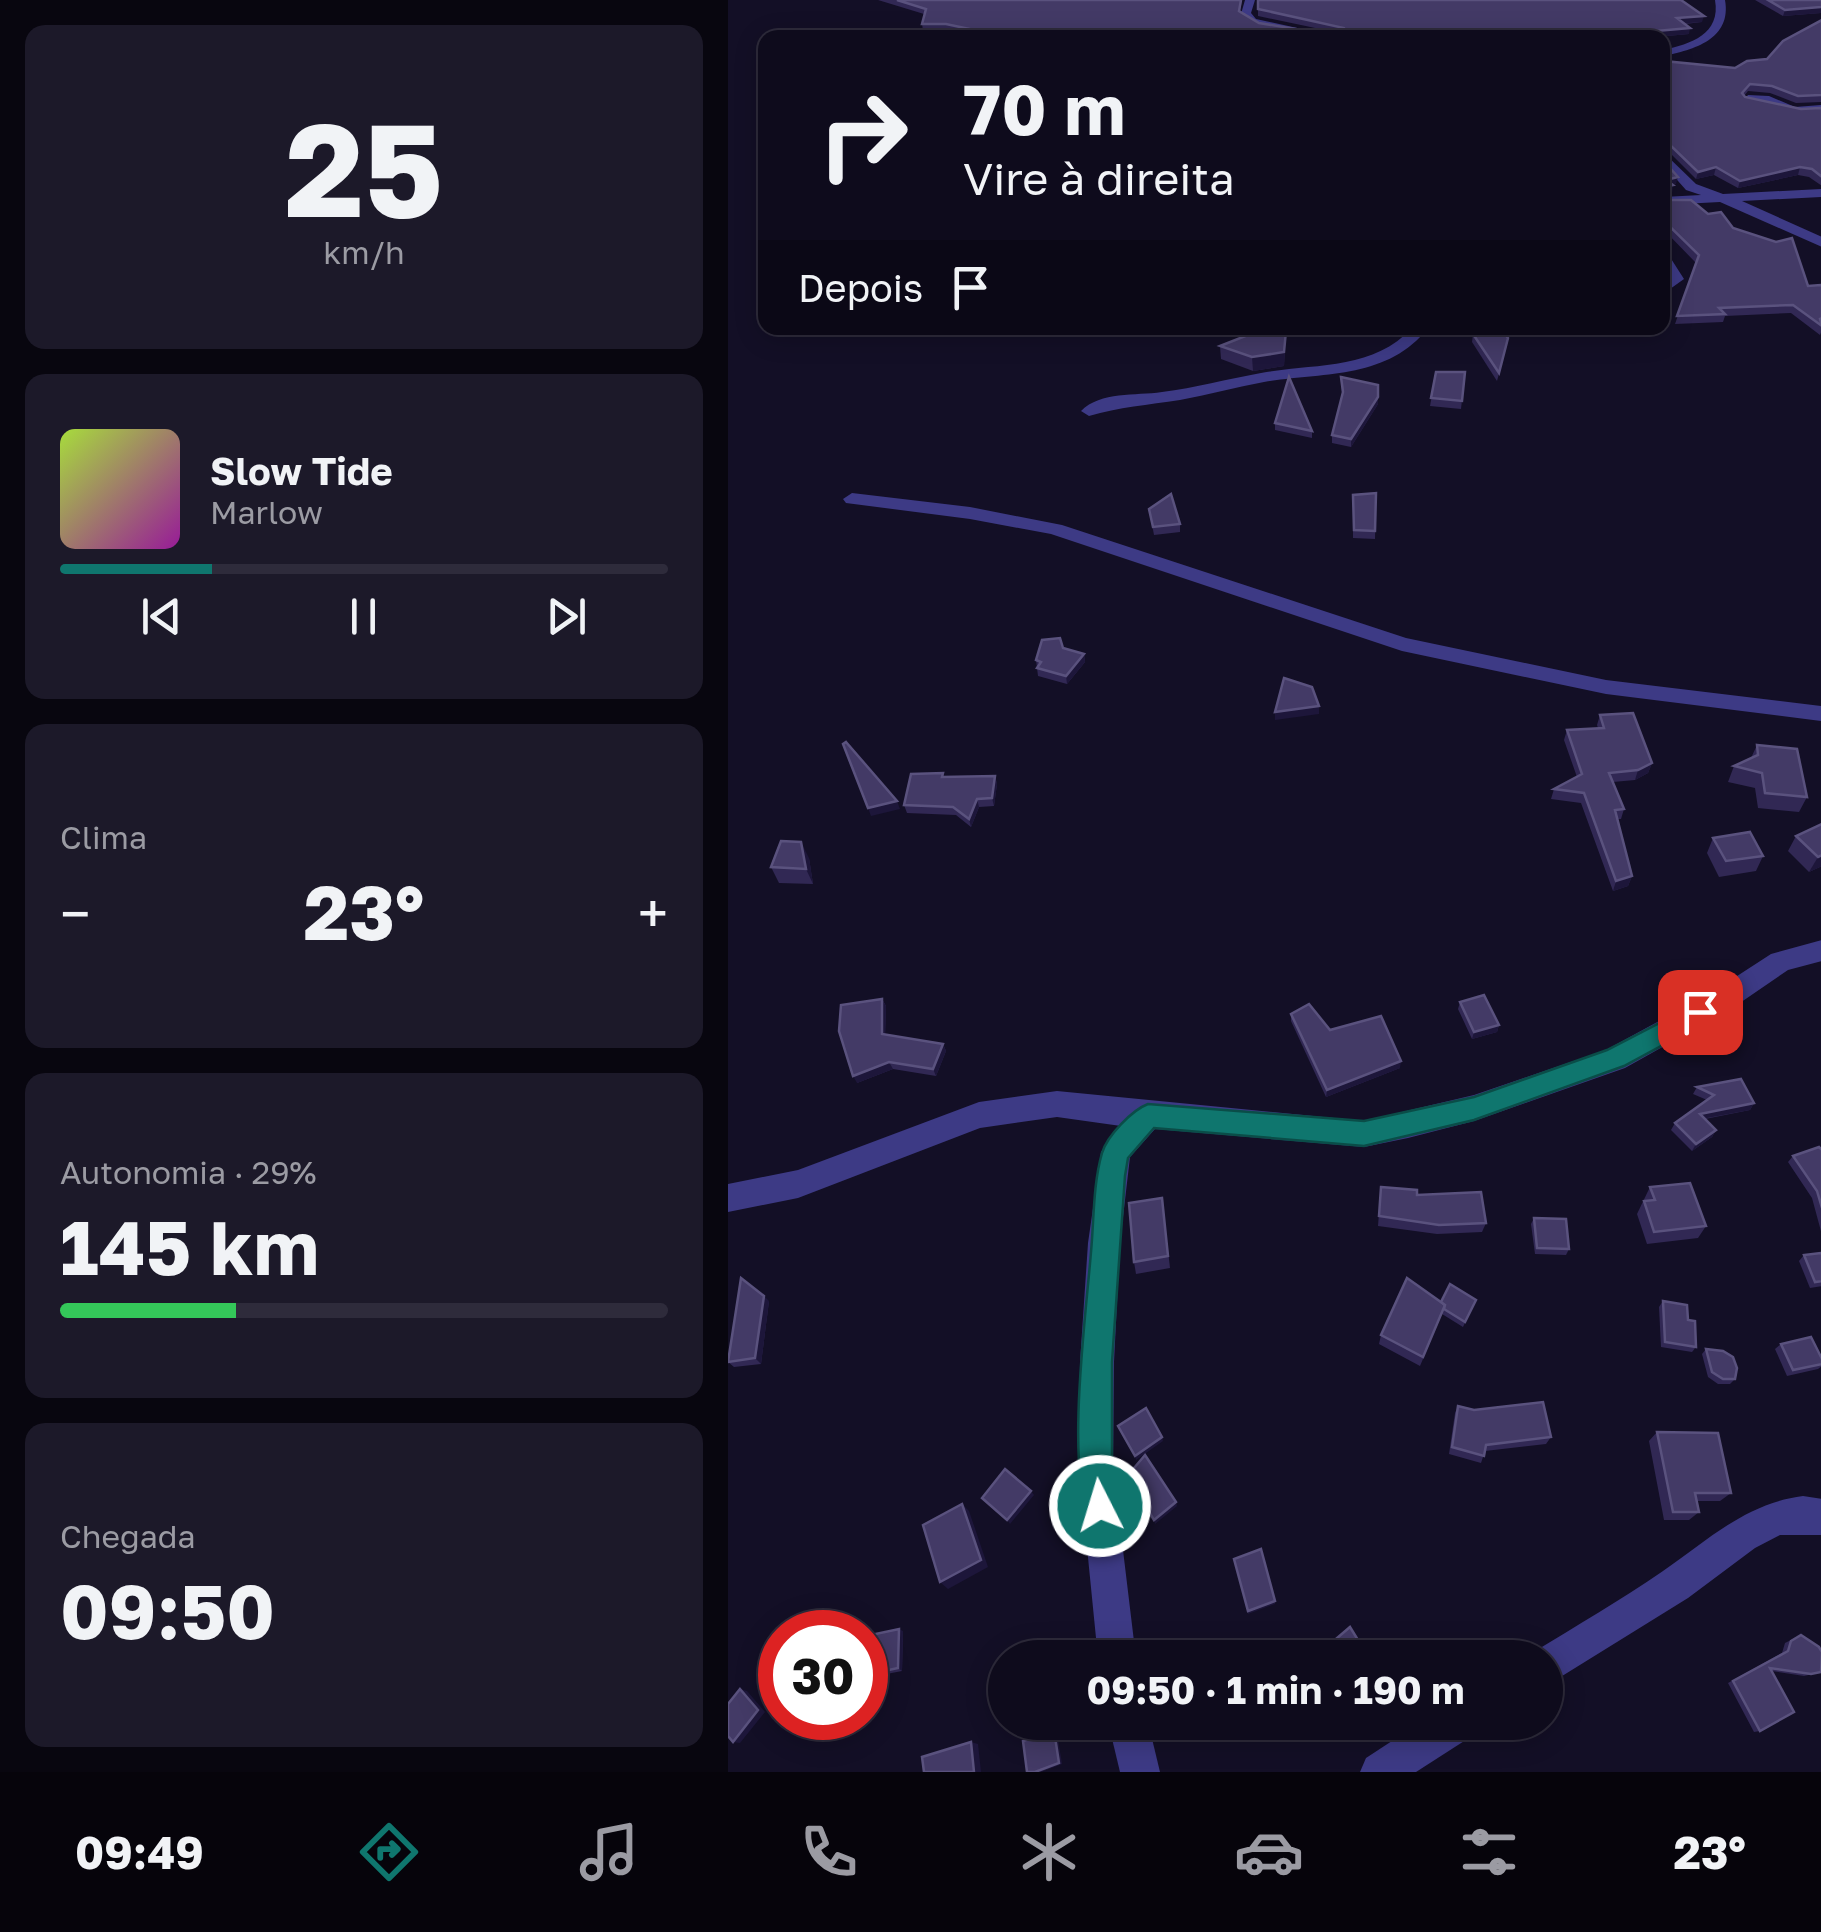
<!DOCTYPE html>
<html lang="pt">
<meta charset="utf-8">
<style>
body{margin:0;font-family:"Golos Text",sans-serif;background:#1c1929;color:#f1f3f6;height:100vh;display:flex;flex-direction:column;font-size:38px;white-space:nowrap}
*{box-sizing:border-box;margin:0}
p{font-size:32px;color:#9b9ba3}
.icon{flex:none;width:55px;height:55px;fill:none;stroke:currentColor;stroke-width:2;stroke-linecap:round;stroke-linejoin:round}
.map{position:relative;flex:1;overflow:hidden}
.panel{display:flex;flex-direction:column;gap:25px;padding:25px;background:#08060f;width:728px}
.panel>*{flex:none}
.guide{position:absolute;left:30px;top:30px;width:912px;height:305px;border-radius:20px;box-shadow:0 5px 25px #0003,0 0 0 2px #2e2b3b;background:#0e0b1c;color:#f1f3f6;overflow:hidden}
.speed{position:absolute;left:30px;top:1610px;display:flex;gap:20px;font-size:50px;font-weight:700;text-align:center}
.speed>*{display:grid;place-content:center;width:130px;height:130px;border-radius:50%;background:#0e0b1c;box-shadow:0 5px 25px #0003,0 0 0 2px #2e2b3b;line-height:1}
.speed .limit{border:15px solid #d22;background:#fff;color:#111}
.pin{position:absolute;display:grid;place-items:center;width:85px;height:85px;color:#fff;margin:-42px;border-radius:20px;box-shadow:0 5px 15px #0006}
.me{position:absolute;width:110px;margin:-55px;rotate:355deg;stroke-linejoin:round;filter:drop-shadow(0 0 8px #0008)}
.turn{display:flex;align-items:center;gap:35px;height:210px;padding:0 40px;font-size:45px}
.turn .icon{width:130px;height:130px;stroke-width:2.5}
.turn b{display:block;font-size:70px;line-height:85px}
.then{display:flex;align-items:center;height:95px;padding:0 40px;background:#0003;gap:20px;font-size:38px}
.big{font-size:75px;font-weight:700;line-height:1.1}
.panel .tile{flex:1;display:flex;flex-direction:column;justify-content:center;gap:15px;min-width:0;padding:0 35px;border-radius:20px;background:#1c1929}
.panel .dial{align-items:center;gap:0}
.dial b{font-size:130px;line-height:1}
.song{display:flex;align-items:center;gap:30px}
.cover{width:120px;height:120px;border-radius:15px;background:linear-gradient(135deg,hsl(80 70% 55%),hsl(300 70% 35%))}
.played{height:10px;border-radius:5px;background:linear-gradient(90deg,#0f766e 25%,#2e2b3b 25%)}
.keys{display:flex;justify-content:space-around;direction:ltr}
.heat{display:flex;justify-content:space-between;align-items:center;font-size:55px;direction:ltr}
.charge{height:15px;border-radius:8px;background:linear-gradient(90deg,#34c759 29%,#2e2b3b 0)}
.trip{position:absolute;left:260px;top:1640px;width:575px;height:100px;border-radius:50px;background:#0e0b1c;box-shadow:0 5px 25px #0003,0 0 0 2px #2e2b3b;font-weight:700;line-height:100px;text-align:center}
.tab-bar{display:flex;height:160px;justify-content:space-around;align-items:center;background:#06040b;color:#9b9ba3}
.tab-bar .icon{width:70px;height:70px}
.tab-bar .current{color:#0f766e}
.tab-bar b{font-size:45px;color:#f1f3f6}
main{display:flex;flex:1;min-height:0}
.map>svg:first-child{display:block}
</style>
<main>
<section class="panel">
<div class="tile dial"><b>25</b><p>km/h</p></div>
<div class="tile">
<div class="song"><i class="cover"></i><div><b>Slow Tide</b><p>Marlow</p></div></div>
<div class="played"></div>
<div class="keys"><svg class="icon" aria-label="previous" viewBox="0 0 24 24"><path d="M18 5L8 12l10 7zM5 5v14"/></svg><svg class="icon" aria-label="pause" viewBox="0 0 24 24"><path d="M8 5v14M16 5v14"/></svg><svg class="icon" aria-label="next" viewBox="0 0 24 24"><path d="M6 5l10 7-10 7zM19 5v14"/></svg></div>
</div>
<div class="tile"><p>Clima</p>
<div class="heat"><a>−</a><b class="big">23°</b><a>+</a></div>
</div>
<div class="tile"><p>Autonomia · 29%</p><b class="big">145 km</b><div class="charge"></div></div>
<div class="tile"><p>Chegada</p><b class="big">09:50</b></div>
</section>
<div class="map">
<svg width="1094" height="1772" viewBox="0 0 1094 1772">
<rect width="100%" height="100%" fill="#130f26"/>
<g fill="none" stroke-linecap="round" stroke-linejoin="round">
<!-- minor -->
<g fill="#3d3a85" fill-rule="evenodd">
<path d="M 517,0 L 527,0 L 523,13 L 528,19 L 615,38 C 589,38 530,33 513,14 Z"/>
<path d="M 987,0 L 997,0 C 1004,39 966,50 935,56 L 935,50 C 963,44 993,34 987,0 Z"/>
<path d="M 1020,95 L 1041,96 L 1067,107 L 1094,105 L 1094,112 C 1058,115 1049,104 1016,100 Z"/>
<path d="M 935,152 L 968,184 L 995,194 L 1094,189 L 1094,197 L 1014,201 L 1094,237 L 1094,247 L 992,202 L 935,205 L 935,197 L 973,195 L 958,190 L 935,164 Z"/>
<path d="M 935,253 L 940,254 L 956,279 L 935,294 L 935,283 L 941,278 L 935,268 Z"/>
<path d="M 684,328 L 700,328 C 659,380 594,372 536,382 C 508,387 480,395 452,400 C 420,405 391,407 361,416 L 353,411 C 373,391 407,396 434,392 C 467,388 499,379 533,373 C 586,363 644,371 684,328 Z"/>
<path d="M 124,493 L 242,507 L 334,525 L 678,638 L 878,680 L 1094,706 L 1094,721 L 878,694 L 674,651 L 323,534 L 242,519 L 118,503 L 115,499 Z"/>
<path d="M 1094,940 L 1094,961 L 1060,970 L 1006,1007 L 897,1068 L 746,1121 L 680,1138 L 636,1147 L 427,1129 L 402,1157 L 392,1243 L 386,1362 L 385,1467 L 408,1658 L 370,1658 L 351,1467 L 352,1362 L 360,1243 L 373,1152 L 393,1126 L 329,1117 L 252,1128 L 70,1198 L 0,1212 L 0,1184 L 70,1170 L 251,1102 L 329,1091 L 636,1121 L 746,1095 L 878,1050 L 986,991 L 1043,954 Z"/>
<path d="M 1075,1496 L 1094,1499 L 1094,1535 L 1052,1535 L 1027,1548 L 960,1598 L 818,1686 L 818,1658 L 803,1658 L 804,1653 C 848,1626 893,1600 935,1571 C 980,1540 1018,1503 1075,1496 Z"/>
<path d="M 380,1722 L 420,1722 L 432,1772 L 392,1772 Z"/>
<path d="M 693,1722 L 749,1722 L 744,1736 L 688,1772 L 632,1772 L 638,1758 Z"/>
</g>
</g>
<!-- wall -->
<g fill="#312854">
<path d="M 150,0 L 514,0 L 512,11 L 531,23 L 604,35 L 611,33 L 530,16 L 530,0 L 974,22 L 957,24 L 961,34 L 917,38 L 251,38 L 219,31 L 195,31 L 194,24 L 196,14 Z"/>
<path d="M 1027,0 L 1094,0 L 1094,13 L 1055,16 Z"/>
<path d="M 1094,20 L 1094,102 L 1068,103 L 1042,93 L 1020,91 L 1016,96 L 1073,109 L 1094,108 L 1094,186 L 1081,177 L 1070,175 L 1010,188 L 986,175 L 968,179 L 938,149 L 935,61 L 1007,68 L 1039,59 Z"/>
<path d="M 935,200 L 980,214 L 1005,228 L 1080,286 L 1094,285 L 1094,330 L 1092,335 L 1063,313 L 997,316 L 995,322 L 947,324 L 968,263 L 935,229 Z"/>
<path d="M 558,331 L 556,366 L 525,371 L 493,359 L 492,346 Z"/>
<path d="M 745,334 L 779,345 L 769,381 L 744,342 Z"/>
<path d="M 708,372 L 737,372 L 733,409 L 702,406 Z"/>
<path d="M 613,377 L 650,397 L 650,404 L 623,447 L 604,443 L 604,435 L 614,396 Z"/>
<path d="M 547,423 L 584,431 L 584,438 L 547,430 Z"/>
<path d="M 648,493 L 647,539 L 625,538 L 625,495 Z"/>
<path d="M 421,509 L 452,524 L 452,532 L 426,535 Z"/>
<path d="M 335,648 L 356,654 L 357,662 L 339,684 L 310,676 L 308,660 Z"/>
<path d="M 872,715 L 924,763 L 920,773 L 907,780 L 885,782 L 896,809 L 893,819 L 890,819 L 904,876 L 900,886 L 885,891 L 853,803 L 823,799 L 826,789 L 849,777 L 836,740 L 839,730 L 870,728 L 869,725 Z"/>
<path d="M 1029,745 L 1079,797 L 1071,812 L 1030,808 L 1027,788 L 1000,782 L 1006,766 L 1023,758 Z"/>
<path d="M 267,776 L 269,784 L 266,806 L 251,807 L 243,827 L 228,815 L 179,813 L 176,805 L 216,777 Z"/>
<path d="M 1094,824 L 1094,866 L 1081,872 L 1060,851 L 1068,836 Z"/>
<path d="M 985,838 L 1035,856 L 1028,871 L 991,877 L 979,853 Z"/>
<path d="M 81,858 L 85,884 L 51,883 L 43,867 Z"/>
<path d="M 154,999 L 158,1006 L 157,1035 L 215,1044 L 218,1051 L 208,1076 L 165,1069 L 129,1083 Z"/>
<path d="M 732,1002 L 771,1025 L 769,1032 L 744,1039 L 730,1009 Z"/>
<path d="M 563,1014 L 672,1068 L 598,1097 L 563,1021 Z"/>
<path d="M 969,1087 L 1026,1103 L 1022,1110 L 977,1119 L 988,1130 L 984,1137 L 964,1151 L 943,1130 L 947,1123 L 979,1100 L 965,1094 Z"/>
<path d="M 1094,1150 L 1094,1235 L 1084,1198 L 1060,1162 L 1065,1156 Z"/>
<path d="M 653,1187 L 689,1195 L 758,1223 L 754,1232 L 709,1234 L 650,1226 Z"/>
<path d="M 922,1187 L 978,1226 L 970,1238 L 919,1244 L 909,1214 Z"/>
<path d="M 434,1198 L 442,1268 L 408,1274 L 406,1262 Z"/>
<path d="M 806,1218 L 841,1249 L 838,1255 L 807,1254 L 803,1224 Z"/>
<path d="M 1094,1253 L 1094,1286 L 1082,1288 L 1071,1261 L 1076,1255 Z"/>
<path d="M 748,1300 L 735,1327 L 714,1314 L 692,1366 L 651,1344 L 653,1335 L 713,1302 Z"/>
<path d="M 41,1301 L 33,1364 L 6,1367 L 0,1362 Z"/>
<path d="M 935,1301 L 960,1320 L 968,1347 L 964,1352 L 933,1347 L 931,1307 Z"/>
<path d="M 1053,1344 L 1094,1359 L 1094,1366 L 1090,1369 L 1059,1376 L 1047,1349 Z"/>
<path d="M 978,1349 L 1007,1379 L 1002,1384 L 990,1384 L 980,1377 L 974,1354 Z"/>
<path d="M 730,1406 L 823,1437 L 818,1444 L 757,1451 L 753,1463 L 721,1454 L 727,1413 Z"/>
<path d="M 929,1432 L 1003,1493 L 992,1501 L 969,1501 L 971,1512 L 961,1520 L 936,1520 L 921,1441 Z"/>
<path d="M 175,1631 L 174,1671 L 138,1678 L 138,1636 Z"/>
<path d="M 1073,1635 L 1093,1672 L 1076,1676 L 1044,1671 L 1032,1731 L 1026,1732 L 1000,1683 L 1054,1653 L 1057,1643 Z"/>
</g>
<!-- shaded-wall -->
<g fill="#1d163a">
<path d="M 1094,7 L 1094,13 L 1055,16 L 1057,10 Z"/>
<path d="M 976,16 L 974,22 L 948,24 L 949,18 Z"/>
<path d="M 962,28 L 961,34 L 917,38 L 848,38 Z"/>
<path d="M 988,167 L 986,175 L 968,179 L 970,172 Z"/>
<path d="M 1072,167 L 1070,175 L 1010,188 L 1012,181 Z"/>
<path d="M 950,177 L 948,184 L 942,186 L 945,185 L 944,193 L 935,194 L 935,187 L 938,180 Z"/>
<path d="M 558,331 L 556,366 L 525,371 L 524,357 Z"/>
<path d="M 650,397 L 650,404 L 623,447 L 623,439 Z"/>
<path d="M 356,654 L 357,662 L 339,684 L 338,676 Z"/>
<path d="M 591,706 L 591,714 L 547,720 L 547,712 Z"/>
<path d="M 924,763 L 920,773 L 907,780 L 910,770 Z"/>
<path d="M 267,776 L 269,784 L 266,806 L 264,798 Z"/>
<path d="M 249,799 L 251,807 L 243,827 L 241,819 Z"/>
<path d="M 169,801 L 172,809 L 143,816 L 140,808 Z"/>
<path d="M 73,842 L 81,858 L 85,884 L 78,869 Z"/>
<path d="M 1094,855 L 1094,866 L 1081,872 L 1090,857 Z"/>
<path d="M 904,876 L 900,886 L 885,891 L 888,881 Z"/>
<path d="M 154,999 L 158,1006 L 157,1042 L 154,1034 Z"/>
<path d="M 771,1025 L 769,1032 L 744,1039 L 746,1032 Z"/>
<path d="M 215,1044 L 218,1051 L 208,1076 L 205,1069 Z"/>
<path d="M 673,1061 L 672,1068 L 598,1097 L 599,1090 Z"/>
<path d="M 161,1062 L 165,1069 L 129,1083 L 125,1076 Z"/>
<path d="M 1026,1103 L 1022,1110 L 968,1120 L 972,1114 Z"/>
<path d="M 988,1130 L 984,1137 L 964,1151 L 968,1144 Z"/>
<path d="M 36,1296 L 41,1301 L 33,1364 L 27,1358 Z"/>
<path d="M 434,1437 L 435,1441 L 408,1460 L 407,1456 Z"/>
<path d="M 303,1491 L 306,1495 L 282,1524 L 279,1520 Z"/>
<path d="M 448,1502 L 449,1506 L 427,1524 L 426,1520 Z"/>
<path d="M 234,1504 L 241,1511 L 260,1567 L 220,1589 L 212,1582 Z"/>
<path d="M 547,1601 L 547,1604 L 520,1614 L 520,1611 Z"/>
<path d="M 171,1629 L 175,1631 L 174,1671 L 170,1668 Z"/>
<path d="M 12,1689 L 19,1691 L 37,1712 L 12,1743 L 5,1742 Z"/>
<path d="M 326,1730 L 329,1732 L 334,1764 L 313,1772 L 307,1772 Z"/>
<path d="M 243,1742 L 250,1744 L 253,1772 L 246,1772 Z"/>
</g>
<!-- building -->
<g fill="#433a66" stroke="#5a527e" stroke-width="2.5">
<path d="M 169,0 L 513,0 L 511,11 L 531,23 L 604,35 L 619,32 L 616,28 L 530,9 L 530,0 L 953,0 L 976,16 L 949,18 L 962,28 L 848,38 L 267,38 L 260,33 L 218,24 L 194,24 L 198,9 Z"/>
<path d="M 1040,0 L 1094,0 L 1094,7 L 1057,10 Z"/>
<path d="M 1094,20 L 1094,95 L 1070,96 L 1044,86 L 1022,84 L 1014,93 L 1017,97 L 1073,109 L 1094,108 L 1094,177 L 1084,169 L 1072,167 L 1012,181 L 988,167 L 970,172 L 939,142 L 935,144 L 935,61 L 1007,68 L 1019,61 L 1039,59 L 1055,41 Z"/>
<path d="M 935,160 L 950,177 L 938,180 L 945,185 L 935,187 Z"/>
<path d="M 935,200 L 963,200 L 980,214 L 993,212 L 1005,228 L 1048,242 L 1064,238 L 1080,286 L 1094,285 L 1094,318 L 1092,319 L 1094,326 L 1065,305 L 991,308 L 997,314 L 949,316 L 971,255 L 935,220 Z"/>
<path d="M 753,328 L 772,328 L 780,338 L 771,373 L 745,334 Z"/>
<path d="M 530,331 L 558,331 L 556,352 L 524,357 L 492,346 Z"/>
<path d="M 708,372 L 737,372 L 734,401 L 703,398 Z"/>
<path d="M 561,377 L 584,431 L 547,423 Z"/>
<path d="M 613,377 L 650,385 L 650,397 L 623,439 L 604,435 L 615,392 Z"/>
<path d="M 648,493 L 647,531 L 626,530 L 625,495 Z"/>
<path d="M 443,494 L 452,524 L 425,527 L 421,509 Z"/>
<path d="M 332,638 L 335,648 L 356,654 L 338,676 L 309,668 L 313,662 L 308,660 L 314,640 Z"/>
<path d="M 556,678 L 584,687 L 591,706 L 547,712 Z"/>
<path d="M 905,713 L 924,763 L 910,770 L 881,773 L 896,809 L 887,810 L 904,876 L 888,881 L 856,793 L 826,789 L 854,774 L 839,730 L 876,728 L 872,715 Z"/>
<path d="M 118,742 L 169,801 L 140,808 L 115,744 Z"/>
<path d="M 1029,745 L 1069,749 L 1079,797 L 1037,793 L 1034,773 L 1006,766 L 1030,755 Z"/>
<path d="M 215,773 L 214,777 L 267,776 L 264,798 L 249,799 L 241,819 L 225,807 L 176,805 L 183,774 Z"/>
<path d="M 1094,824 L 1094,855 L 1090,857 L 1068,836 Z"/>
<path d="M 1022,832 L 1035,856 L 998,861 L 985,838 Z"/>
<path d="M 53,841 L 73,842 L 78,869 L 43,867 Z"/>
<path d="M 756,995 L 771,1025 L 746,1032 L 732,1002 Z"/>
<path d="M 154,999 L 154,1034 L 215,1044 L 205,1069 L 161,1062 L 125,1076 L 111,1031 L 113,1005 Z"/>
<path d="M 581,1004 L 602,1030 L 653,1016 L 673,1061 L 599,1090 L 563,1014 Z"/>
<path d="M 1013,1079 L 1026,1103 L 972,1114 L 988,1130 L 968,1144 L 947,1123 L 986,1095 L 969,1087 Z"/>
<path d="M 1091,1147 L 1094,1150 L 1094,1208 L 1089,1191 L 1065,1156 Z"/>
<path d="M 962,1183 L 978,1226 L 926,1232 L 916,1201 L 927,1200 L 922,1187 Z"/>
<path d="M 653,1187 L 689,1190 L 689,1195 L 753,1192 L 758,1223 L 711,1225 L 651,1216 Z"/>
<path d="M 434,1198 L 440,1256 L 406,1262 L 401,1203 Z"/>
<path d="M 806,1218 L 838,1219 L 841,1249 L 809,1248 Z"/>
<path d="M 1094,1253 L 1094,1281 L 1087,1282 L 1076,1255 Z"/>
<path d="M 13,1278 L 36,1296 L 27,1358 L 0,1362 Z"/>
<path d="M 679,1278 L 717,1305 L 695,1357 L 653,1335 Z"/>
<path d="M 722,1284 L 748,1300 L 737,1322 L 716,1309 L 717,1305 L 713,1302 Z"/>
<path d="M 935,1301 L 959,1305 L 960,1320 L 967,1321 L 968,1347 L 937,1342 Z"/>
<path d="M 1083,1337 L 1094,1359 L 1094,1364 L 1065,1370 L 1053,1344 Z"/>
<path d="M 978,1349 L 995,1351 L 1005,1357 L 1009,1368 L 1007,1379 L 995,1379 L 984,1372 Z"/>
<path d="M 815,1402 L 823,1437 L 758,1445 L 756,1456 L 724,1447 L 730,1406 L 746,1410 Z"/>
<path d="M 418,1408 L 434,1437 L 407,1456 L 390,1426 Z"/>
<path d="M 929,1432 L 990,1433 L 1003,1493 L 967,1493 L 971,1512 L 945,1512 Z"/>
<path d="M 417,1455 L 448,1502 L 426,1520 L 415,1502 L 408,1510 L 391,1492 L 390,1487 Z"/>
<path d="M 277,1469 L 303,1491 L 279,1520 L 254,1498 Z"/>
<path d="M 234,1504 L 253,1560 L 212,1582 L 195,1525 Z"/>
<path d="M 533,1549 L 547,1601 L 520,1611 L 506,1559 Z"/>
<path d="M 622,1627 L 641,1658 L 589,1658 L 588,1656 Z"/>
<path d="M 171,1629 L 170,1668 L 138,1675 L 138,1636 Z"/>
<path d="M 1073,1635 L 1091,1647 L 1094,1652 L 1093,1672 L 1083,1674 L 1042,1668 L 1066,1712 L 1032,1731 L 1005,1681 L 1060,1651 L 1063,1641 Z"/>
<path d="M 12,1689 L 30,1710 L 5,1742 L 0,1736 L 0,1704 Z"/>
<path d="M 326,1730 L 331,1763 L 307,1772 L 299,1772 L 295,1741 Z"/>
<path d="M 243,1742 L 246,1772 L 196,1772 L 194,1757 Z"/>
</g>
<!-- route -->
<path fill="#0f766e" stroke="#0a4d48" stroke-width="2.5" d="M 972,1002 L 981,1005 L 985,1012 L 981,1020 L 896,1066 L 746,1120 L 636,1146 L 426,1128 L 400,1158 L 397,1176 L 384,1362 L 384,1467 L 389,1506 L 384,1517 L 372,1522 L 361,1517 C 338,1463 358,1314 363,1252 C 366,1220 365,1184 374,1153 C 379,1136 404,1110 420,1104 L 636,1121 L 746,1097 L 879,1050 Z"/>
</svg>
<div class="speed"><div class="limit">30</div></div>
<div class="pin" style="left:972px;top:1012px;background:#d93025"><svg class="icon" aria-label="arrive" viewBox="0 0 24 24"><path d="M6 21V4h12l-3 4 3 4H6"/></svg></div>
<svg class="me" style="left:372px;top:1506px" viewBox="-20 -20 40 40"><circle r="17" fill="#0f766e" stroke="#fff" stroke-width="3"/><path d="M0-11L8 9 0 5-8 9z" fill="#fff"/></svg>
<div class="trip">09:50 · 1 min · 190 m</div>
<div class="guide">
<div class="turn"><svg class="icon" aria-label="right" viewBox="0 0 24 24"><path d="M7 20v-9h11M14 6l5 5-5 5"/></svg><div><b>70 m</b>Vire à direita</div></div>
<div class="then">Depois<svg class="icon" aria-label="arrive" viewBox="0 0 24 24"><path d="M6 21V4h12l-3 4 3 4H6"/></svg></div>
</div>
</div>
</main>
<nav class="tab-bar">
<b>09:49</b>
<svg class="icon current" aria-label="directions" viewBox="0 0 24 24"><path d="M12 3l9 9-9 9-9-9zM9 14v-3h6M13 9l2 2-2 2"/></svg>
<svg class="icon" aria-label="music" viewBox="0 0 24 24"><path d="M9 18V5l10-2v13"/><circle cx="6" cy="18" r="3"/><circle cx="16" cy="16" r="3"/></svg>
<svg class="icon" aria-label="phone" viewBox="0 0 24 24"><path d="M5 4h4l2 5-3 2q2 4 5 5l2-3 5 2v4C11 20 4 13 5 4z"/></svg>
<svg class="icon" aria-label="climate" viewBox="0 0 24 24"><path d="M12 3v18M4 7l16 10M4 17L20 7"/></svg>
<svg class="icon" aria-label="car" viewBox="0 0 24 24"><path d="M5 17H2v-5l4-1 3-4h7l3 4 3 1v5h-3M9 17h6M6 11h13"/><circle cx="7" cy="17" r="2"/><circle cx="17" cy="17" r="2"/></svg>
<svg class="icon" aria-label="filters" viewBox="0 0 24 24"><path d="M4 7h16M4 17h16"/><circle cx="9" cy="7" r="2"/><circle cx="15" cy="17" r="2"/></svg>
<b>23°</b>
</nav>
